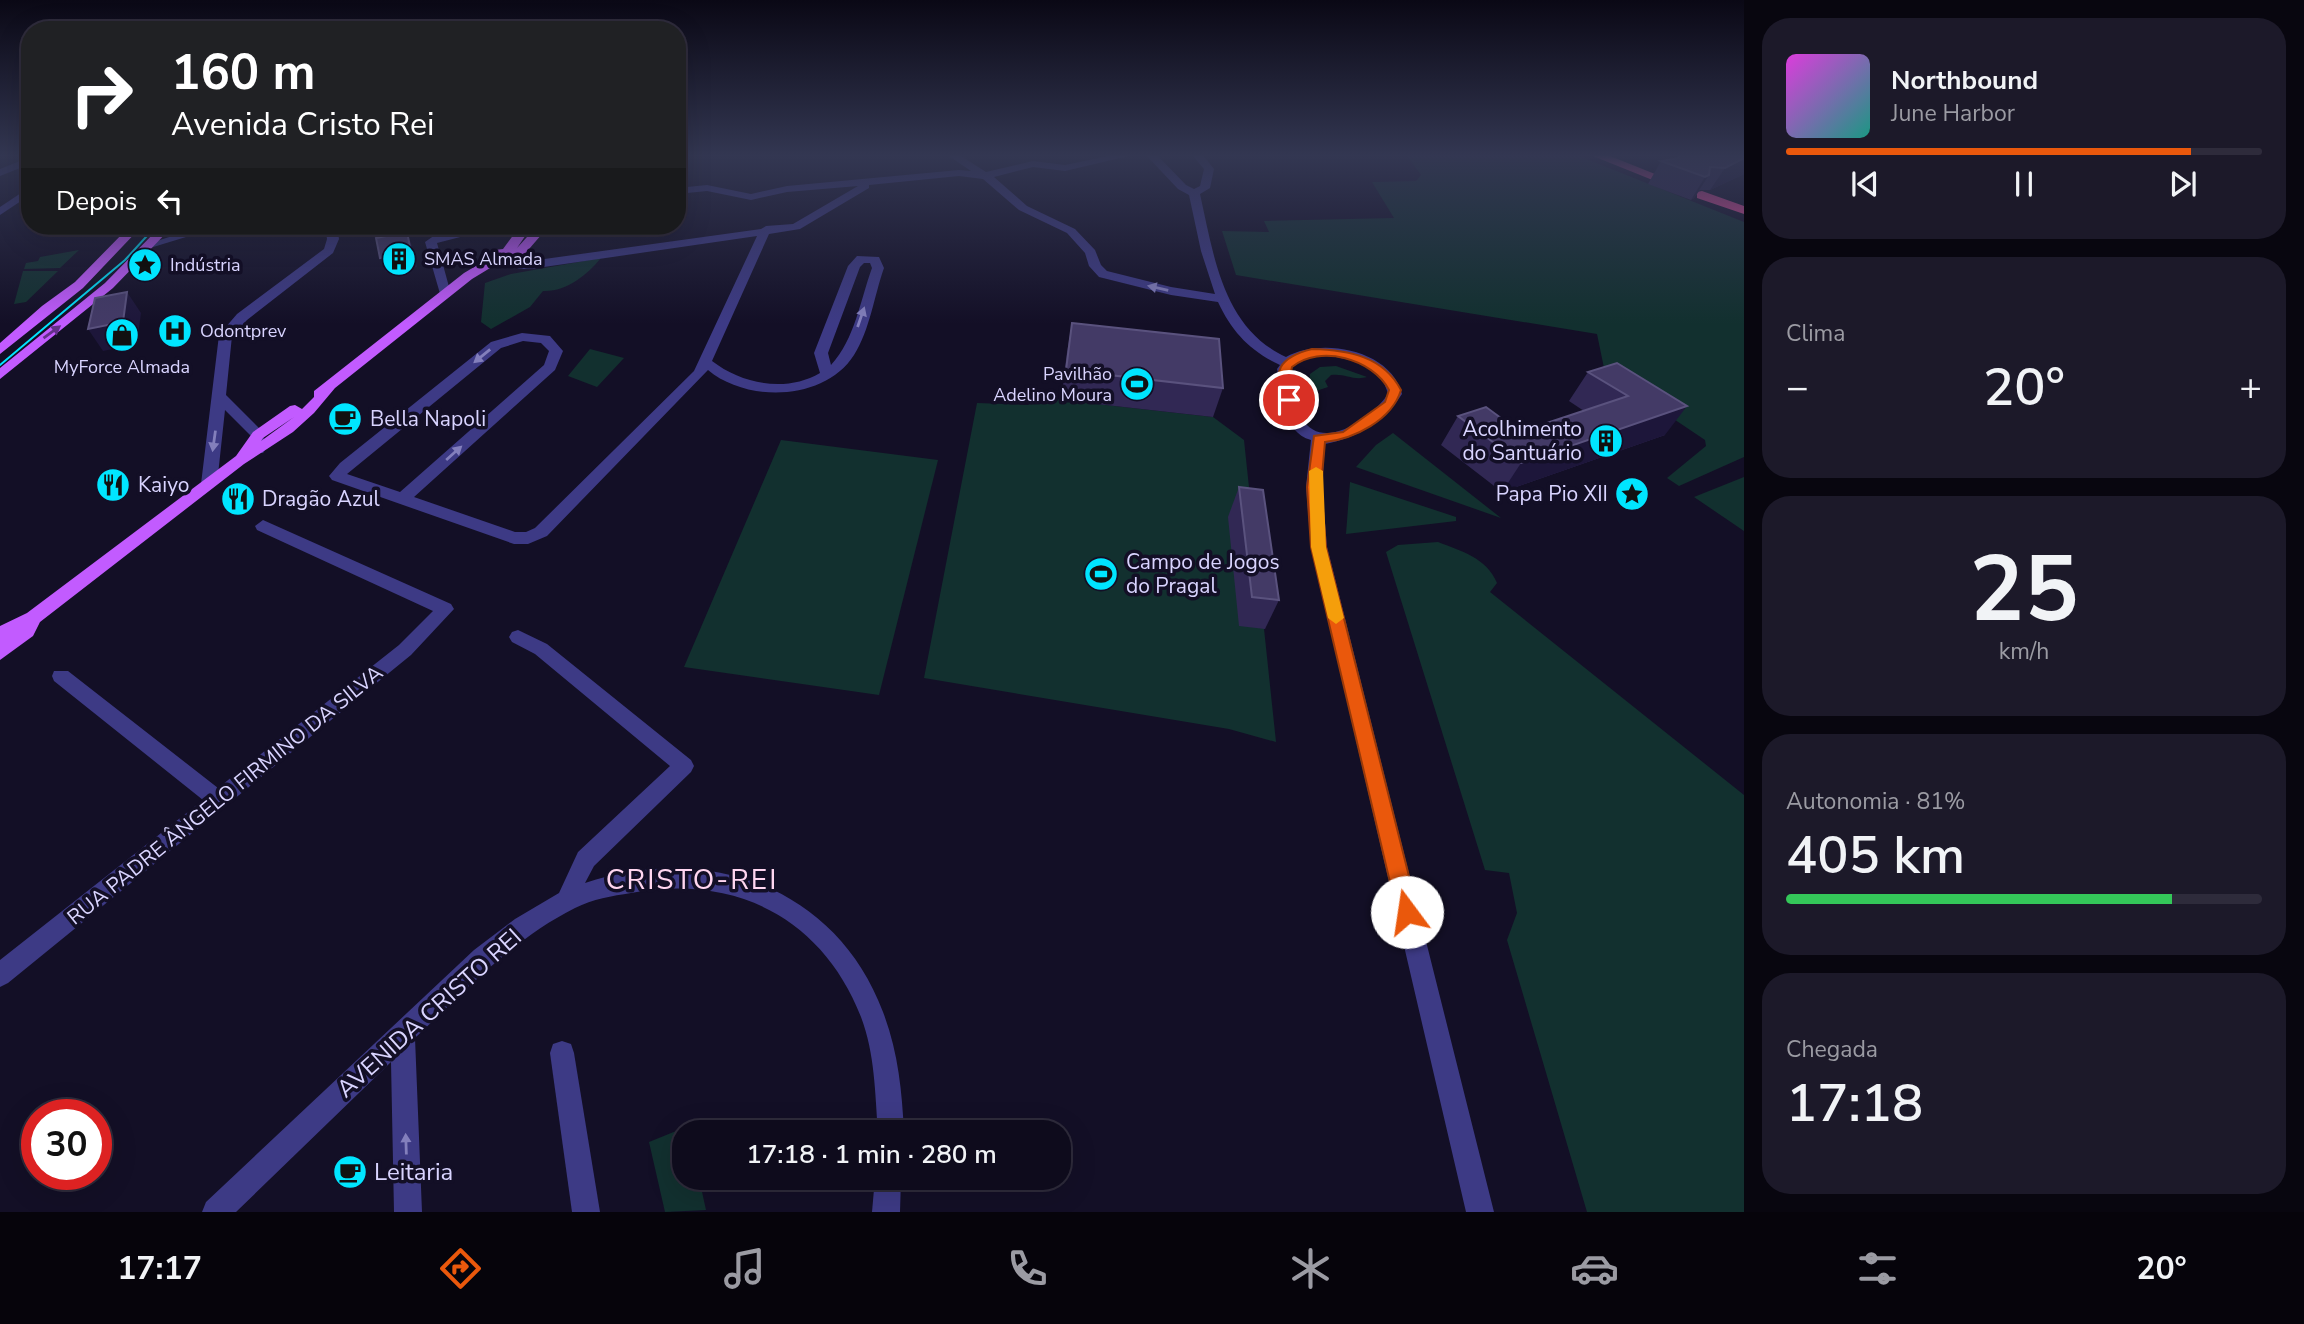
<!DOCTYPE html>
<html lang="pt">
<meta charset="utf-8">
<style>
body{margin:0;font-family:"Nunito Sans",sans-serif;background:#1c1929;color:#f1f3f6;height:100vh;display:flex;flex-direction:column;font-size:26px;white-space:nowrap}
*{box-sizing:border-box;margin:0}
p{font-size:23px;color:#9b9ba3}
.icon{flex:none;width:38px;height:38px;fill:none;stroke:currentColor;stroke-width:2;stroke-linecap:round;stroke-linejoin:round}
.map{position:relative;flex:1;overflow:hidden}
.sheet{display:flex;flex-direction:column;gap:18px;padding:18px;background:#08060f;width:560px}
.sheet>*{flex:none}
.top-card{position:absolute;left:21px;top:21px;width:665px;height:214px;border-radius:28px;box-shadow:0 7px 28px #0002,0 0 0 2px #2e2b3b;background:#202124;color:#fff;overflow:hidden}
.speed{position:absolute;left:21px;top:1099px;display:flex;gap:14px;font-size:35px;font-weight:700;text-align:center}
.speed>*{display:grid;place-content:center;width:91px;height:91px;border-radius:50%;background:#0e0b1c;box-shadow:0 7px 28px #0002,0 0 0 2px #2e2b3b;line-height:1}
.speed .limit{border:10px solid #d22;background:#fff;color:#111}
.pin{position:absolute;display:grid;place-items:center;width:60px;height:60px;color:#fff;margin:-30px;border:4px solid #fff;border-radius:50%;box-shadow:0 2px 7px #0007}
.me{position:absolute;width:77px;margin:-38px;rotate:346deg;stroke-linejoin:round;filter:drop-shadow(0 0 5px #0008)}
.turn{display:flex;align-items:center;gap:24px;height:147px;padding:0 35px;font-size:32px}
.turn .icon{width:91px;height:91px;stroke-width:2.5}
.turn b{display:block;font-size:49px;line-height:60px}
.then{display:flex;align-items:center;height:66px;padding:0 35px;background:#0003;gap:14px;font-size:26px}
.big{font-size:52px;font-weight:600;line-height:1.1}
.sheet .widget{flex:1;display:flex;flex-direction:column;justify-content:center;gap:10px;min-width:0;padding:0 24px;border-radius:28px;background:#1c1929}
.sheet .dial{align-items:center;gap:0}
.dial b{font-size:91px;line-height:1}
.song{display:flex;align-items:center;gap:21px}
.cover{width:84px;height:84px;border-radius:10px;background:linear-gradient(135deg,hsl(300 70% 55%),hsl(170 70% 35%))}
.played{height:7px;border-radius:4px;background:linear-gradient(90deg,#ea580c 85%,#2e2b3b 85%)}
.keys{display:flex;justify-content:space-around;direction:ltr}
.heat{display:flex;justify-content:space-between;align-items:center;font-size:38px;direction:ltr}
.charge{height:10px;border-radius:5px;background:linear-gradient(90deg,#34c759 81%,#2e2b3b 0)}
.trip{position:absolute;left:672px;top:1120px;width:399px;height:70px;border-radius:28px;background:#0e0b1c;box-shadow:0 7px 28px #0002,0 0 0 2px #2e2b3b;font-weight:600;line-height:70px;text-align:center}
.tab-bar{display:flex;height:112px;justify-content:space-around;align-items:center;background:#06040b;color:#9b9ba3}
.tab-bar .icon{width:49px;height:49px}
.tab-bar .on{color:#ea580c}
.tab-bar b{font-size:32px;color:#f1f3f6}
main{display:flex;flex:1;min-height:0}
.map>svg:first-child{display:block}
</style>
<main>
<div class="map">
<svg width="1744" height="1212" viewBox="0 0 1744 1212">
<rect width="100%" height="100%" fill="#130f26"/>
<!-- green -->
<g fill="#12302f">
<path d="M 1406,154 L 1574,154 L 1744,222 L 1744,457 L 1679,486 L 1667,478 L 1706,446 L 1705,440 L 1644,399 L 1610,397 L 1597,334 L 1236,275 L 1222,231 L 1269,232 L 1264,221 L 1394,218 L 1372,182 L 1416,181 L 1421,175 Z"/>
<path d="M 79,250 L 60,268 L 24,269 L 26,263 L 38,261 L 40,257 Z"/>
<path d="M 601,258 C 587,275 566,292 543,291 L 530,307 L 491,329 L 481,322 L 485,283 L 511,274 Z"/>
<path d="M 23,271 L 58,271 L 26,302 L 14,304 Z"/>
<path d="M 590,349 L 624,358 L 597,387 L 568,376 Z"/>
<path d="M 1336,366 L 1367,377 C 1353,381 1345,373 1331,375 L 1325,381 L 1328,387 L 1316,391 L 1309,383 L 1310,374 L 1320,367 Z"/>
<path d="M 1045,394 L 1061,400 L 1213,417 L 1244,440 L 1276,742 L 1229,729 L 924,678 L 977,403 L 1028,405 Z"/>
<path d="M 1393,433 L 1501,518 L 1356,467 L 1376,445 Z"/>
<path d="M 781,440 L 938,460 L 879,695 L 684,667 Z"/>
<path d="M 1744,477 L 1744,531 L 1694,497 Z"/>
<path d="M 1350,482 L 1456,517 L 1456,521 L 1346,534 Z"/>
<path d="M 1438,542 C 1461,551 1487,558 1497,583 L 1490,592 L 1744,795 L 1744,1212 L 1587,1212 L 1507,940 L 1517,913 L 1509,873 L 1485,870 L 1386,552 L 1398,545 Z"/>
<path d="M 686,1127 L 684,1178 L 699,1178 L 706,1210 L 665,1212 L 649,1142 Z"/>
</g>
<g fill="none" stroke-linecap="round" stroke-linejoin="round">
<!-- minor -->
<g fill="#3d3a85" fill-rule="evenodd">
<path d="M 946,154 L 958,154 L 986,172 L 1033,161 L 1065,165 L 1118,154 L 1137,154 L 1065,171 L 1033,167 L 994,177 L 1027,206 L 1075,229 L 1095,250 L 1101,265 L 1107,271 L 1171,287 L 1215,294 L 1201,251 L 1189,195 L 1178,189 L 1145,154 L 1156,154 L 1186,185 L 1194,189 L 1200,186 L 1204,169 L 1193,156 L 1202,154 L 1214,169 L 1210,188 L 1200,194 C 1214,257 1223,328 1286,357 C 1322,337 1391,350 1402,394 C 1384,422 1357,438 1325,444 L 1322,487 L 1327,547 L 1494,1212 L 1466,1212 L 1311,547 L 1306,487 L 1311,440 C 1282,432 1282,393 1277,369 L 1280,365 C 1250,351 1232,332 1218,302 L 1171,295 L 1099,277 L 1089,266 L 1085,253 L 1067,233 L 1019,210 L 983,179 L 959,176 L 869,185 L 869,188 L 800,229 L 769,234 L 712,361 C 742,384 786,393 820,373 L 814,353 L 848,266 L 857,256 L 879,257 L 884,268 C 874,296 870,330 854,355 C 825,401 747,403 708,370 L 547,536 L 528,544 L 514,544 L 332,480 L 329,476 L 340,463 L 491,342 L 522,333 L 550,336 L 563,351 L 555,370 L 414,497 L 515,532 L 526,532 L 535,528 L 694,371 L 757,236 L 530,269 L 519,269 L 508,264 L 508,258 L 530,261 L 761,229 L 766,226 L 793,224 L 858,186 L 787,192 L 751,200 L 707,191 L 677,194 L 677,188 L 707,185 L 751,194 L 787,186 L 959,170 L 971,171 ZM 864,263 L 870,263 L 872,268 C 860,301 855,339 831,365 L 828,353 L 860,267 ZM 523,341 L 541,343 L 549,351 L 544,365 L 400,492 L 347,474 L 501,348 ZM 1330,356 C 1355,360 1382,367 1388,394 C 1373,417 1322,454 1302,418 C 1295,405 1294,384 1291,369 C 1301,356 1314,357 1330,356 Z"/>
<path d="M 30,157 L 30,164 L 0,176 L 0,169 Z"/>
<path d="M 30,187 L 30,195 L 0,215 L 0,207 Z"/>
<path d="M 204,226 L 222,226 L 150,248 L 144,245 Z"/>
<path d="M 325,226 L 337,226 L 339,239 L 333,253 L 247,320 L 232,336 L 226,395 L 263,432 L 265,450 L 263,453 L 253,453 L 251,436 L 225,410 L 217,484 L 209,489 L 204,488 L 201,484 L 219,335 L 237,314 L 324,249 L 327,239 Z"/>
<path d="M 480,226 L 503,226 L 437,243 L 451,294 L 441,297 L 425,242 L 435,235 Z"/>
<path d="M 263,520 L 451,604 L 454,609 L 411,655 L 8,983 L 0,987 L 0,960 L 203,800 L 54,681 L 52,676 L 54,671 L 68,671 L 218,788 L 399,645 L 433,611 L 257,530 L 255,526 Z"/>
<path d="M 518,630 L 547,644 L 691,760 L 694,766 L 691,772 L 594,866 L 585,883 C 708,842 836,887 883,1012 C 898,1051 902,1091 904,1132 L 878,1132 C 875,1093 875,1054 861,1017 C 822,917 734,874 631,893 C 612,896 593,899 575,908 C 513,939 465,991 415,1038 L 422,1212 L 394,1212 L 391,1062 L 236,1212 L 202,1212 L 206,1202 L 474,950 L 515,919 L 559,893 L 578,852 L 670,766 L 535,654 L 512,642 L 509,637 L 512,632 Z"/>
<path d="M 562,1041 L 571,1044 L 574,1053 L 600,1212 L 572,1212 L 550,1053 L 553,1044 Z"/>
<path d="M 875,1178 L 901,1178 L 900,1212 L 872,1212 Z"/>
</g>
<!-- primary -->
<g fill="#c25bff" fill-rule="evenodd">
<path d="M 130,226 L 142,226 L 83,288 L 0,354 L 0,343 L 42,306 L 75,282 Z"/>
<path d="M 161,226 L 173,226 L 113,288 L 0,379 L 0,368 L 105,283 Z"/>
<path d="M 520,226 L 532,226 L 517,248 L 537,226 L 549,226 L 516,264 L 506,261 L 511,254 L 504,255 L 500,262 L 472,279 L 335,388 L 314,413 L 293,432 L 244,464 L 40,622 L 33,636 L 0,660 L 0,626 L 27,613 L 236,456 L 253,432 L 290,406 L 295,405 L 302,409 L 314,397 L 314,391 L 464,273 L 491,257 L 495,250 L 503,249 ZM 294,417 L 261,441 L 263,438 Z"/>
</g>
<!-- motorway -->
<g fill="#ff4fa3" fill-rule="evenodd">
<path d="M 1588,154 L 1605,154 L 1665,178 L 1655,181 Z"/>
<path d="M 1702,191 L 1744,206 L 1744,214 L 1697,198 L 1697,192 Z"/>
</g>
<!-- tram -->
<path stroke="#00e5ff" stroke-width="2" d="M 0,365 L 125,260 L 156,226"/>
</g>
<!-- wall -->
<g fill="#312854">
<path d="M 1679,154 L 1744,154 L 1744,174 L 1710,190 L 1700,190 L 1694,198 L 1691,200 L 1648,184 L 1661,161 L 1676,159 Z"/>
<path d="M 1072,323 L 1223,388 L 1213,417 L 1061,400 L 1067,352 Z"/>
<path d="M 1617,363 L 1665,435 L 1502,492 L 1441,445 L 1458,416 L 1520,432 L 1584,411 L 1569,401 L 1588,372 Z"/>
<path d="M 1239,487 L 1279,600 L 1265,629 L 1239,626 L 1228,517 Z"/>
</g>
<!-- shaded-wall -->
<g fill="#1d163a">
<path d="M 1744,158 L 1744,174 L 1710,190 L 1725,168 Z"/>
<path d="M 1709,175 L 1694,198 L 1691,200 L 1705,177 Z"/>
<path d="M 407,232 L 412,246 L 417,267 L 386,272 L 380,258 Z"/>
<path d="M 127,292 L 141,313 L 137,344 L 103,351 L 88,329 Z"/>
<path d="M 1687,406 L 1665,435 L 1502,492 L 1521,463 Z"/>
</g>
<!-- building -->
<g fill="#433a66" stroke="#5a527e" stroke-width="2">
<path d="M 1679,154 L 1744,154 L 1744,158 L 1725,168 L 1710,167 L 1709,175 L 1705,177 L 1661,161 L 1679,158 Z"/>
<path d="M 407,232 L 411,252 L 380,258 L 376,238 Z"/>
<path d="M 127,292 L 123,322 L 88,329 L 95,298 Z"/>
<path d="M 1072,323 L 1219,339 L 1223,388 L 1066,370 Z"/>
<path d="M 1617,363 L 1687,406 L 1521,463 L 1458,416 L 1486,407 L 1520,432 L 1628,396 L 1588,372 Z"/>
<path d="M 1239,487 L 1263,490 L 1279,600 L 1252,597 Z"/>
</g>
<!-- one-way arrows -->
<defs><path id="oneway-solid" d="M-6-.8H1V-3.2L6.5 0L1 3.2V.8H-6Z" transform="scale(1.75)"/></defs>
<g fill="#837fbc">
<use href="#oneway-solid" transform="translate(1158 288) rotate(-167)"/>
<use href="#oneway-solid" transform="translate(861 317) rotate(-71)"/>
<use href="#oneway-solid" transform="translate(482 356) rotate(141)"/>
<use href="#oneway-solid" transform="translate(214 441) rotate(98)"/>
<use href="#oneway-solid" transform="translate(454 453) rotate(-42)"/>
<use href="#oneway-solid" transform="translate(406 1144) rotate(-92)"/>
</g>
<use fill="#623188" href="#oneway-solid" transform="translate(52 332) rotate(-36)"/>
<!-- sky -->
<linearGradient id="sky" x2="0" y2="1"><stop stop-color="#0a0815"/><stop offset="0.48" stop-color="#333752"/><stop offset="1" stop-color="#333752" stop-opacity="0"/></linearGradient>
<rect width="1744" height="324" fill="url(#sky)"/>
<!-- route -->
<path fill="#ea580c" stroke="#983908" stroke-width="2" d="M 1312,349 C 1348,350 1383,356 1401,390 C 1392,420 1354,439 1325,442 L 1321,487 L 1326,547 L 1418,912 L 1415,918 L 1407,921 L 1400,918 L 1397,912 L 1311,547 L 1307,487 L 1314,436 L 1343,432 L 1385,402 L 1389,390 C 1373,359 1320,344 1292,367 L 1290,377 L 1296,400 L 1285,403 C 1270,371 1280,357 1312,349 Z"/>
<!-- slow -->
<path fill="#f59e0b" d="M 1316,467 L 1323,471 L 1326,547 L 1344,618 L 1336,624 L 1328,618 L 1311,547 L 1309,471 Z"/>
<!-- icons -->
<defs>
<g id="building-disc" transform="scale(1.75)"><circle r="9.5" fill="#00e5ff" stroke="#130f26"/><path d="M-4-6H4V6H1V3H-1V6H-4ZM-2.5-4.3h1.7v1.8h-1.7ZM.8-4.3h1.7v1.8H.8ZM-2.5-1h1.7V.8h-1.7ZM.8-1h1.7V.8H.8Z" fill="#111"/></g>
<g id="sight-disc" transform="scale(1.75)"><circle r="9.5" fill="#00e5ff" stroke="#130f26"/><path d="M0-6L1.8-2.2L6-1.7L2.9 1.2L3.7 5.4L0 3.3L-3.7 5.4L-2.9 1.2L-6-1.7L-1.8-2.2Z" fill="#111"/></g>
<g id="hospital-disc" transform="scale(1.75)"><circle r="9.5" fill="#00e5ff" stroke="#130f26"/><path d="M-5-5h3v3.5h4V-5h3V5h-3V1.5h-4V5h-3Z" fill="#111"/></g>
<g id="shop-disc" transform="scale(1.75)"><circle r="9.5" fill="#00e5ff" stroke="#130f26"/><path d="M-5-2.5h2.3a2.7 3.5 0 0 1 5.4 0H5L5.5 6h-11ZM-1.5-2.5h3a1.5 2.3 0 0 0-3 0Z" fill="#111"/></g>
<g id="stadium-disc" transform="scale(1.75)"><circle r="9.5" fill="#00e5ff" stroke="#130f26"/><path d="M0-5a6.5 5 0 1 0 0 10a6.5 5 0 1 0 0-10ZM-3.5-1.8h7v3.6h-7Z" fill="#111"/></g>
<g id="cafe-disc" transform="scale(1.75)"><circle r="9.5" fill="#00e5ff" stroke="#130f26"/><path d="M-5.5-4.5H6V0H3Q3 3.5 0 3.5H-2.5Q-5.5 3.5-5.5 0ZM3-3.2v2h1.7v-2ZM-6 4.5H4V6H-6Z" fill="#111"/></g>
<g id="restaurant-disc" transform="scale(1.75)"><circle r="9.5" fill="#00e5ff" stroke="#130f26"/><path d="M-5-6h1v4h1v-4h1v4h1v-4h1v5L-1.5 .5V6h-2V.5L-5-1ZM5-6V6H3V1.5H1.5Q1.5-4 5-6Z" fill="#111"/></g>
</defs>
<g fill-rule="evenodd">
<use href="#building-disc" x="399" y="259"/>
<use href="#sight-disc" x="145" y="265"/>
<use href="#hospital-disc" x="175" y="331"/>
<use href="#shop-disc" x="122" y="335"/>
<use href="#stadium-disc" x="1137" y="384"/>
<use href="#cafe-disc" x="345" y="419"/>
<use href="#building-disc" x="1606" y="441"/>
<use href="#restaurant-disc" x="113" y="485"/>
<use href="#sight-disc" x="1632" y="494"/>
<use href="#restaurant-disc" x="238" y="499"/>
<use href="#stadium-disc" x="1101" y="574"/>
<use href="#cafe-disc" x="350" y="1172"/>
</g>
<g text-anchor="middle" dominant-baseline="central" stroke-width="7" stroke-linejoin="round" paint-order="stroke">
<!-- far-poi labels -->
<g font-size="18" fill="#d9d4ff" stroke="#130f26" text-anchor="start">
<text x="424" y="259">SMAS Almada</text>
<text x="170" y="265">Indústria</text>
<text x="200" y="331">Odontprev</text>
<text x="122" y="367" text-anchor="middle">MyForce Almada</text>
<text x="1112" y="374" text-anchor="end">Pavilhão<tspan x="1112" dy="21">Adelino Moura</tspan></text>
</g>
<!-- poi labels -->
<g font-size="21" fill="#d9d4ff" stroke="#130f26" text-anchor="start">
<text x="370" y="419">Bella Napoli</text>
<text x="1582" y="429" text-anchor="end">Acolhimento<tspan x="1582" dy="24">do Santuário</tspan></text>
<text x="138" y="485">Kaiyo</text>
<text x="1608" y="494" text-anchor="end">Papa Pio XII</text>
<text x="262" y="499">Dragão Azul</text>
<text x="1126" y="562">Campo de Jogos<tspan x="1126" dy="24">do Pragal</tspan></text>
</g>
<!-- street labels -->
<g font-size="21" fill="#d9d4ff" stroke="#130f26">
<text transform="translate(225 795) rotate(-39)">RUA PADRE ÂNGELO FIRMINO DA SILVA</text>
</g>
<!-- near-street labels -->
<g font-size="24" fill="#d9d4ff" stroke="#130f26">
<text transform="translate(429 1013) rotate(-42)">AVENIDA CRISTO REI</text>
</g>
<!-- near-poi labels -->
<g font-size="24" fill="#d9d4ff" stroke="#130f26" text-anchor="start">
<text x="374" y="1172">Leitaria</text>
</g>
<!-- near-neighbourhood labels -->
<g font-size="28" letter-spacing="2" fill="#ffd6f0" stroke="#130f26">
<text x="692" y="880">CRISTO-REI</text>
</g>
</g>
</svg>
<div class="speed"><div class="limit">30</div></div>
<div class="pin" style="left:1289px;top:400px;background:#d93025"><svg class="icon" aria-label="arrive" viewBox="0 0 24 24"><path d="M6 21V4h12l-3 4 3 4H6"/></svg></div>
<svg class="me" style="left:1407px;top:912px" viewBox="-20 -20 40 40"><circle r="19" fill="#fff"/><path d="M0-13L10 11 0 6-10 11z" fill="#ea580c"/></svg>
<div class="trip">17:18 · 1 min · 280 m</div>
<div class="top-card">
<div class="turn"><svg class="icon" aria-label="right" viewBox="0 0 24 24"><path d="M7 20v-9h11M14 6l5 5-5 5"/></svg><div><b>160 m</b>Avenida Cristo Rei</div></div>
<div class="then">Depois<svg class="icon" aria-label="left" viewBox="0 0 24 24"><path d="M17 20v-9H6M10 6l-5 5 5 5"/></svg></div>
</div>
</div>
<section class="sheet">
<div class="widget">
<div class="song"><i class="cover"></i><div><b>Northbound</b><p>June Harbor</p></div></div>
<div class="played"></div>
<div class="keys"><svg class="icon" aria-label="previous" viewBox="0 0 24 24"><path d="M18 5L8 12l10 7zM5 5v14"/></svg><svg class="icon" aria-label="pause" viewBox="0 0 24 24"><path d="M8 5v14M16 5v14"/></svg><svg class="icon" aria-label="next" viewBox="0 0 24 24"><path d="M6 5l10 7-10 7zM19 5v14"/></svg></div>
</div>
<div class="widget"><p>Clima</p>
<div class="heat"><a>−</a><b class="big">20°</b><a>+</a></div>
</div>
<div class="widget dial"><b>25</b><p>km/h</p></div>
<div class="widget"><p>Autonomia · 81%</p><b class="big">405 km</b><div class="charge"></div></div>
<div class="widget"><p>Chegada</p><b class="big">17:18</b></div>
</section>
</main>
<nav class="tab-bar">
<b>17:17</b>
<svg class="icon on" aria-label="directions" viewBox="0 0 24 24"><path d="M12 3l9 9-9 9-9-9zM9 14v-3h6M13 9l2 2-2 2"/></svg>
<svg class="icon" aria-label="music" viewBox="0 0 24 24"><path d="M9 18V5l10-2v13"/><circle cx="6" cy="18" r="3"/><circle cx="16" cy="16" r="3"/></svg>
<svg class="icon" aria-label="phone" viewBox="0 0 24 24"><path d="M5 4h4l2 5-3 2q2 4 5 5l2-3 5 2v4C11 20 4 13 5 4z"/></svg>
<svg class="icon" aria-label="climate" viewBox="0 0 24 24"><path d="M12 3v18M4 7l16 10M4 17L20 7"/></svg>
<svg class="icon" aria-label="car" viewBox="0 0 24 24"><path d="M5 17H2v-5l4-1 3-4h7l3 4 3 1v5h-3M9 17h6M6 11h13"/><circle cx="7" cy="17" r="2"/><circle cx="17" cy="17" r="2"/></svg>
<svg class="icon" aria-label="filters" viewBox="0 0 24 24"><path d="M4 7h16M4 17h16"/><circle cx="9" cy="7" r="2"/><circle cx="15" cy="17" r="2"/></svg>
<b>20°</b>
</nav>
